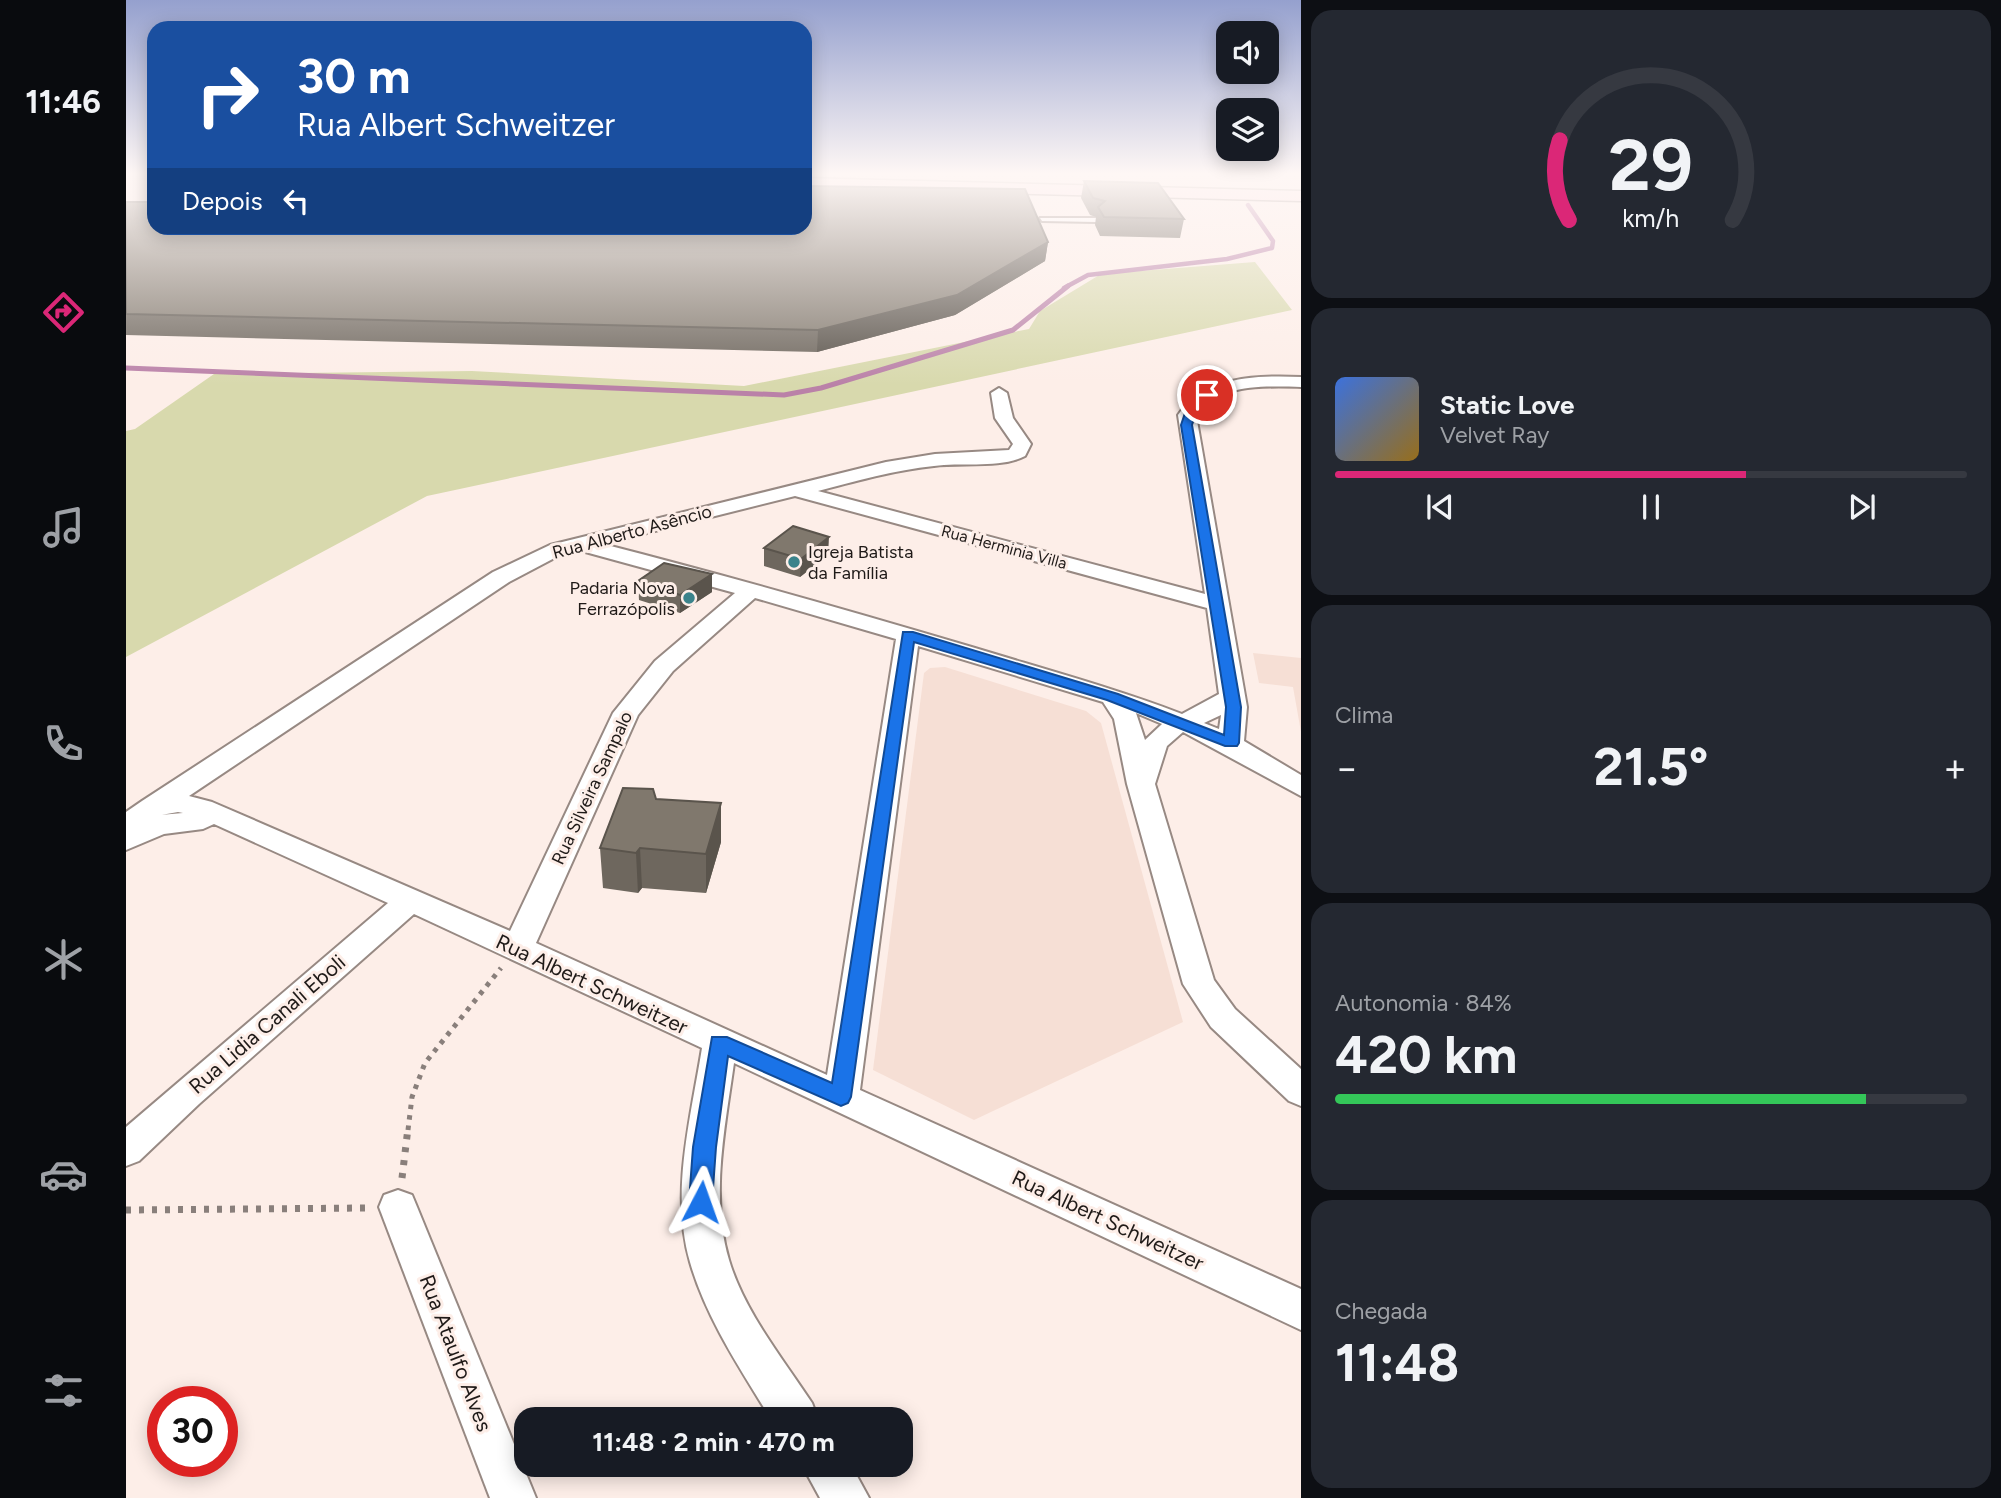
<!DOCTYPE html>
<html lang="pt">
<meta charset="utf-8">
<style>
body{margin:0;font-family:Figtree,sans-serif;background:#242831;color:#f1f3f6;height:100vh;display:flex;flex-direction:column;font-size:26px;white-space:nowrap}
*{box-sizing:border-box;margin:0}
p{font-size:23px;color:#9ea1a6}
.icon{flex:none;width:38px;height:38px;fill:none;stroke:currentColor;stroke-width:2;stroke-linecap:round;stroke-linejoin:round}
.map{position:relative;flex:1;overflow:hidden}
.sheet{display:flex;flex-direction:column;gap:10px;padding:10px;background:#0d0f14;width:700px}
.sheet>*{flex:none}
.guide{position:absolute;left:21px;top:21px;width:665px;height:214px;border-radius:21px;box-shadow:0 4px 18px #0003;background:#1a4fa0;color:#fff;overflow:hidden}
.buttons{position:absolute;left:1090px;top:21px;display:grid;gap:14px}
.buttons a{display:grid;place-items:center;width:63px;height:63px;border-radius:14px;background:#171b24;box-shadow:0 4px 18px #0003;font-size:35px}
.speed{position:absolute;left:21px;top:1386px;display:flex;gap:14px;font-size:35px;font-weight:700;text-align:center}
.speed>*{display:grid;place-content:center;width:91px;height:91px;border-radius:50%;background:#171b24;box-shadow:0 4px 18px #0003;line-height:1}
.speed .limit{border:10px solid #d22;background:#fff;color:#111}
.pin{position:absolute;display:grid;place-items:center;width:60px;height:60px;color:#fff;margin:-30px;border:4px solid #fff;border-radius:50%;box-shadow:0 2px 7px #0007}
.me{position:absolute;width:77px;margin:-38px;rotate:4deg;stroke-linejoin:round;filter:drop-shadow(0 0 5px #0008)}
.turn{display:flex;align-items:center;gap:24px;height:147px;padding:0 35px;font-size:32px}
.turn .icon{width:91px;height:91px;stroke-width:2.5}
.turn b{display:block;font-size:49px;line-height:60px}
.then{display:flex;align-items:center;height:66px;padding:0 35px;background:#0003;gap:14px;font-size:26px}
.big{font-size:52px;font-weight:700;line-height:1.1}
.sheet .tile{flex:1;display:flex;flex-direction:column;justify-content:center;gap:10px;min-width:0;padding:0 24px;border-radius:21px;background:#242831}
.sheet .dial{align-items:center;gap:0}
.dial svg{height:182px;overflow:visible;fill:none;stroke:#363941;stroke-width:7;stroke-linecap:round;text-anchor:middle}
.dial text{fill:#f1f3f6;stroke:none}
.song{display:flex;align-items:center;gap:21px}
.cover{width:84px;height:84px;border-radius:10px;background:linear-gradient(135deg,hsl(220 70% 55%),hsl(40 70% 35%))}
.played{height:7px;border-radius:4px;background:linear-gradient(90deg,#db2777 65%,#363941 65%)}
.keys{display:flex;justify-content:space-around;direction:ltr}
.heat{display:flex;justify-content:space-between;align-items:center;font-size:38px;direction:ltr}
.charge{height:10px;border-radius:5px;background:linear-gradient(90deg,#34c759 84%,#363941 0)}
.trip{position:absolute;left:388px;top:1407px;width:399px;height:70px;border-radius:21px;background:#171b24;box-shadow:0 4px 18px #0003;font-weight:700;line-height:70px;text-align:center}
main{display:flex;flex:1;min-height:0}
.menu{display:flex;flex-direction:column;width:126px;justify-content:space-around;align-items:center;background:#090b0e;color:#9ea1a6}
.menu .icon{width:49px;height:49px}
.menu .selected{color:#db2777}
.menu b{font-size:32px;color:#f1f3f6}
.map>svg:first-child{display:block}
</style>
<main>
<nav class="menu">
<b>11:46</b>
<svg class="icon selected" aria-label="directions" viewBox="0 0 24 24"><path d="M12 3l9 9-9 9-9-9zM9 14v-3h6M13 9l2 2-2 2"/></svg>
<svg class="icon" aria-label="music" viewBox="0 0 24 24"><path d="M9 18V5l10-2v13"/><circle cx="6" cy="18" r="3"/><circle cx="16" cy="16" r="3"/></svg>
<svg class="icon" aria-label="phone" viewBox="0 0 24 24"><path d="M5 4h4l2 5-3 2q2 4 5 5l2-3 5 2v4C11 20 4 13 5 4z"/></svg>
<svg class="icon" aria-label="climate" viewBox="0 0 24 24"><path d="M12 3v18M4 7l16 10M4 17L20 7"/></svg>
<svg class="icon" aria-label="car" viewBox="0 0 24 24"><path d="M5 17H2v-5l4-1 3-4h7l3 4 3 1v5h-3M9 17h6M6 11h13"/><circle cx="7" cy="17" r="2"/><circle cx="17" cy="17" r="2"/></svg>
<svg class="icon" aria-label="filters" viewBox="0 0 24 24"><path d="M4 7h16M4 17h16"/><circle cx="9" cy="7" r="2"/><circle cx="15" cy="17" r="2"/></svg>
</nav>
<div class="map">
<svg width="1175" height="1498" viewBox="0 0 1175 1498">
<rect width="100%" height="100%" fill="#fdeee8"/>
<!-- built -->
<g fill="#f6dfd5">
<path d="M 1127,653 L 1175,658 L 1175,732 L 1167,687 L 1133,683 Z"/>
<path d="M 819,667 L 960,711 L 975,723 L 1057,1022 L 848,1120 L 747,1070 L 798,673 L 804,668 Z"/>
</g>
<!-- green -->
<path fill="#d8d9ad" d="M 1129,262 L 1166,310 L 301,496 L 0,657 L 0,431 L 9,429 L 88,374 L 346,371 L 618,386 L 903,329 L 914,311 L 975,274 Z"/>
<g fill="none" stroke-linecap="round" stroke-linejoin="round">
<!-- stream-far1 -->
<path stroke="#ba81a8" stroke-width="4.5" d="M 938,288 L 962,275 L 1101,259 L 1146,248 L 1147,241 L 1122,205"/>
<!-- stream -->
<path stroke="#ba81a8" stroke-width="5" d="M 0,368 L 658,395 L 695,388 L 887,330 L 942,286"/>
<!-- lane casing -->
<g stroke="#978983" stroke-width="4">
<path id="lane" d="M 914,218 L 970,218 L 973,220 L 970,222 L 916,221 Z"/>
</g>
<!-- street casing -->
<g stroke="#978983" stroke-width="4">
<g id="street">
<path d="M 1175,377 L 1175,387 C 1142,386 1090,383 1070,415 L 1121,707 L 1118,741 L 1175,775 L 1175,796 L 1057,732 L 1041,746 L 1029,784 L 1088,980 L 1109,1009 L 1175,1069 L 1175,1106 L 1163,1101 L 1085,1027 L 1057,984 L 1001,784 L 988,719 L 977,702 L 792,646 L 734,1090 L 1175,1289 L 1175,1330 L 608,1063 C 599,1128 584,1196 603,1260 C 618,1311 657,1359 686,1403 L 692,1419 L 645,1419 C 615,1370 580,1318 564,1262 C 544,1193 565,1117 576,1048 L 288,914 L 73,1104 L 13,1161 L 0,1166 L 0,1127 L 262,903 L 88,824 L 77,829 L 38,834 L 0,850 L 0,812 L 16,801 L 367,572 L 424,545 L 760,462 L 809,454 L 883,450 L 887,444 L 869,418 L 865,393 L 873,388 L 881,393 L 887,418 L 905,444 L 899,456 C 874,469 836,462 808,466 C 769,470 730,481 692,491 L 1079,594 L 1052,415 C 1078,376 1132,375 1175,377 ZM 669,496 L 1081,608 L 1093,694 L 1056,714 C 988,688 918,669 849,648 C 725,611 602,576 477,544 ZM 452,550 L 609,593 L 529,661 L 487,713 L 384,931 L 86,802 L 63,796 L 383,582 L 438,553 ZM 629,598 L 770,639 L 701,1075 L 410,943 L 512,715 L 547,671 ZM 1010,713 L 1036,724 L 1019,740 ZM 1095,715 L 1093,729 L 1078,723 ZM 52,812 L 57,813 L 34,815 L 35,815 Z"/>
<path d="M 272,1190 L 286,1195 L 291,1207 L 410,1498 L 364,1498 L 253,1207 L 258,1195 Z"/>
<path d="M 676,1465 L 725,1465 L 743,1498 L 694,1498 Z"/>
</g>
</g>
<!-- secondary casing -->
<g stroke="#978983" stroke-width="3">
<path id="secondary" d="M 679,178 L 1175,191 L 1175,201 L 679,188 Z"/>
</g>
<!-- path-far1 -->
<path stroke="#897f7b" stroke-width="5" stroke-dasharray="4.5 6" stroke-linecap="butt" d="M 282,1130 L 286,1097 L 299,1063 L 375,968"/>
<!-- path -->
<g stroke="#897f7b" stroke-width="7" stroke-dasharray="5 8" stroke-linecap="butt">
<path d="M 276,1178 L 282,1128"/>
<path d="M 0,1210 L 241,1208"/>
</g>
<!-- lane -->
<use href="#lane" fill="#fff" fill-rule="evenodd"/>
<!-- street -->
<use href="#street" fill="#fff" fill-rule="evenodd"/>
<!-- secondary -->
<use href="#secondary" fill="#ffe3e7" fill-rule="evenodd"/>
</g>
<!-- wall -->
<g fill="#6e675e">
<path d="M 958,181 L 1058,219 L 1054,238 L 974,236 L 969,225 L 970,217 L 964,215 L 955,198 Z"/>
<path d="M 0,202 L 922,242 L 919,261 L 829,315 L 691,352 L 0,335 Z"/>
<path d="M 638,548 L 702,555 L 674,577 L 638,566 Z"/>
<path d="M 586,574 L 586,592 L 554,613 L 513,600 L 512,581 Z"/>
<path d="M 530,799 L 595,842 L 580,893 L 516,888 L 512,893 L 477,888 L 474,848 Z"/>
</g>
<!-- shaded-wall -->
<g fill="#5a544c">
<path d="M 922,242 L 919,261 L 829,315 L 691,352 L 692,330 Z"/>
<path d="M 703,537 L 702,555 L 674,577 L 675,559 Z"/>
<path d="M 586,574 L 586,592 L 554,613 L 554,595 Z"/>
<path d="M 595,803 L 595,842 L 580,893 L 580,854 Z"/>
<path d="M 514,848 L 516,888 L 512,893 L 510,853 Z"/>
</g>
<!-- building -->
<g fill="#80786d" stroke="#5a544c" stroke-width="2">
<path d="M 958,181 L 1032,183 L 1058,219 L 978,217 L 972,207 L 979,201 L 967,198 Z"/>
<path d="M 679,186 L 899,189 L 922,242 L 831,295 L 692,330 L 0,314 L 0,202 L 28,202 L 28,228 L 679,228 Z"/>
<path d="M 667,526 L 703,537 L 675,559 L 638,548 Z"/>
<path d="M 538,563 L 586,574 L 554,595 L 512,581 Z"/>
<path d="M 497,788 L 527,789 L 530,799 L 595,803 L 580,854 L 514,848 L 510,853 L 474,848 Z"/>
</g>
<!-- sky -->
<linearGradient id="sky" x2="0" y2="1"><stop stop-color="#95a0ce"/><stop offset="0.45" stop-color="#fef7f5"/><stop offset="1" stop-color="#fef7f5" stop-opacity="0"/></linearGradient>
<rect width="1175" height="385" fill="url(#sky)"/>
<!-- route -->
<path fill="#1a73e8" stroke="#114b97" stroke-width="2" d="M 1077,393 L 1086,395 L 1072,406 L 1066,425 L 1115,707 L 1113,743 L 1111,746 L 1099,746 L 981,700 L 788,642 L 725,1097 L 722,1103 L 715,1106 L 602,1056 L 590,1147 L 586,1202 L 583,1210 L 575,1213 L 566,1210 L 563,1202 L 567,1147 L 586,1037 L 601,1037 L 706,1083 L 777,632 L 787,632 L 992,694 L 1098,735 L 1100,707 L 1055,425 L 1062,404 Z"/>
<!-- markers -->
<g fill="#3b838b" stroke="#fdeee8" stroke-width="2.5">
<circle cx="668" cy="562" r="7"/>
<circle cx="563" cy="598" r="7"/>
</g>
<g text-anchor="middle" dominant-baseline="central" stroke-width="6" stroke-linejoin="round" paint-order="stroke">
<!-- far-street labels -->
<g font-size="16" fill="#1f1a18" stroke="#fdeee8">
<text transform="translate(878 547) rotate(15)">Rua Herminia Villa</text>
</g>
<!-- street labels -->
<g font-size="18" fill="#1f1a18" stroke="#fdeee8">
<text transform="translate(506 532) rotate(-15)">Rua Alberto Asêncio</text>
<text transform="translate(466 788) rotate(-65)">Rua Silveira Sampalo</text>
</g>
<!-- poi labels -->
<g font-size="18" fill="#1f1a18" stroke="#fdeee8" text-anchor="start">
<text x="682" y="552">Igreja Batista<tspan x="682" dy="21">da Família</tspan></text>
<text x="549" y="588" text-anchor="end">Padaria Nova<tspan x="549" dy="21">Ferrazópolis</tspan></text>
</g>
<!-- near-street labels -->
<g font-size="21" fill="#1f1a18" stroke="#fdeee8">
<text transform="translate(466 984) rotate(25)">Rua Albert Schweitzer</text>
<text transform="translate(141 1024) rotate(-41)">Rua Lidia Canali Eboli</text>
<text transform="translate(982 1220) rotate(25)">Rua Albert Schweitzer</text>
<text transform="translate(330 1353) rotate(69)">Rua Ataulfo Alves</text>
</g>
</g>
</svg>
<div class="buttons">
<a><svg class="icon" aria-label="sound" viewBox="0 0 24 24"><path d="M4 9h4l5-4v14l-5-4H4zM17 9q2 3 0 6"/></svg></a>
<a><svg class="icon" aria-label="layers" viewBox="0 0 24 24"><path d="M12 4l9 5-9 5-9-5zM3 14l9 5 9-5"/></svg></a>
</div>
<div class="speed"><div class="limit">30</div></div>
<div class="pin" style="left:1081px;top:395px;background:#d93025"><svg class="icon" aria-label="arrive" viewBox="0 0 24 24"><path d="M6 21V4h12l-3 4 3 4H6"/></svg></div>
<svg class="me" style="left:575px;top:1202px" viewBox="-20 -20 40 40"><path d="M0-17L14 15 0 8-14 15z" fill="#1a73e8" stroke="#fff" stroke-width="4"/></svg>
<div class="trip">11:48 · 2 min · 470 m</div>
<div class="guide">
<div class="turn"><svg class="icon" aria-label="right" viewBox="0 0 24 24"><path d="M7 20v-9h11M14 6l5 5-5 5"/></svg><div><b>30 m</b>Rua Albert Schweitzer</div></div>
<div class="then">Depois<svg class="icon" aria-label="left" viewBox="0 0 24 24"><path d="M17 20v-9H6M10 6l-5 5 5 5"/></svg></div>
</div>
</div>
<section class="sheet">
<div class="tile dial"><svg viewBox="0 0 100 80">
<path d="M14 69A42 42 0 1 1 86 69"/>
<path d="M14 69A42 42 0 0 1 10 34" stroke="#db2777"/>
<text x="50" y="56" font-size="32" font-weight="700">29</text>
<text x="50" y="72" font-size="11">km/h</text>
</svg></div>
<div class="tile">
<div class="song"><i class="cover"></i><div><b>Static Love</b><p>Velvet Ray</p></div></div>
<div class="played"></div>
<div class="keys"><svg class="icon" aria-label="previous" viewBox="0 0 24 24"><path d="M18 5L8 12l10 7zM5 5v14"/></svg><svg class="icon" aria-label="pause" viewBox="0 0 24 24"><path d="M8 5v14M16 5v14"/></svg><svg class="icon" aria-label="next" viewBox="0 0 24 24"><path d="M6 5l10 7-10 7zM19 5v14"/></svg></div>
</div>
<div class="tile"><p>Clima</p>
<div class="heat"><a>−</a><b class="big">21.5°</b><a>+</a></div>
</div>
<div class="tile"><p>Autonomia · 84%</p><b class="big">420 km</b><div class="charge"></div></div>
<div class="tile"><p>Chegada</p><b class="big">11:48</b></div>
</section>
</main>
